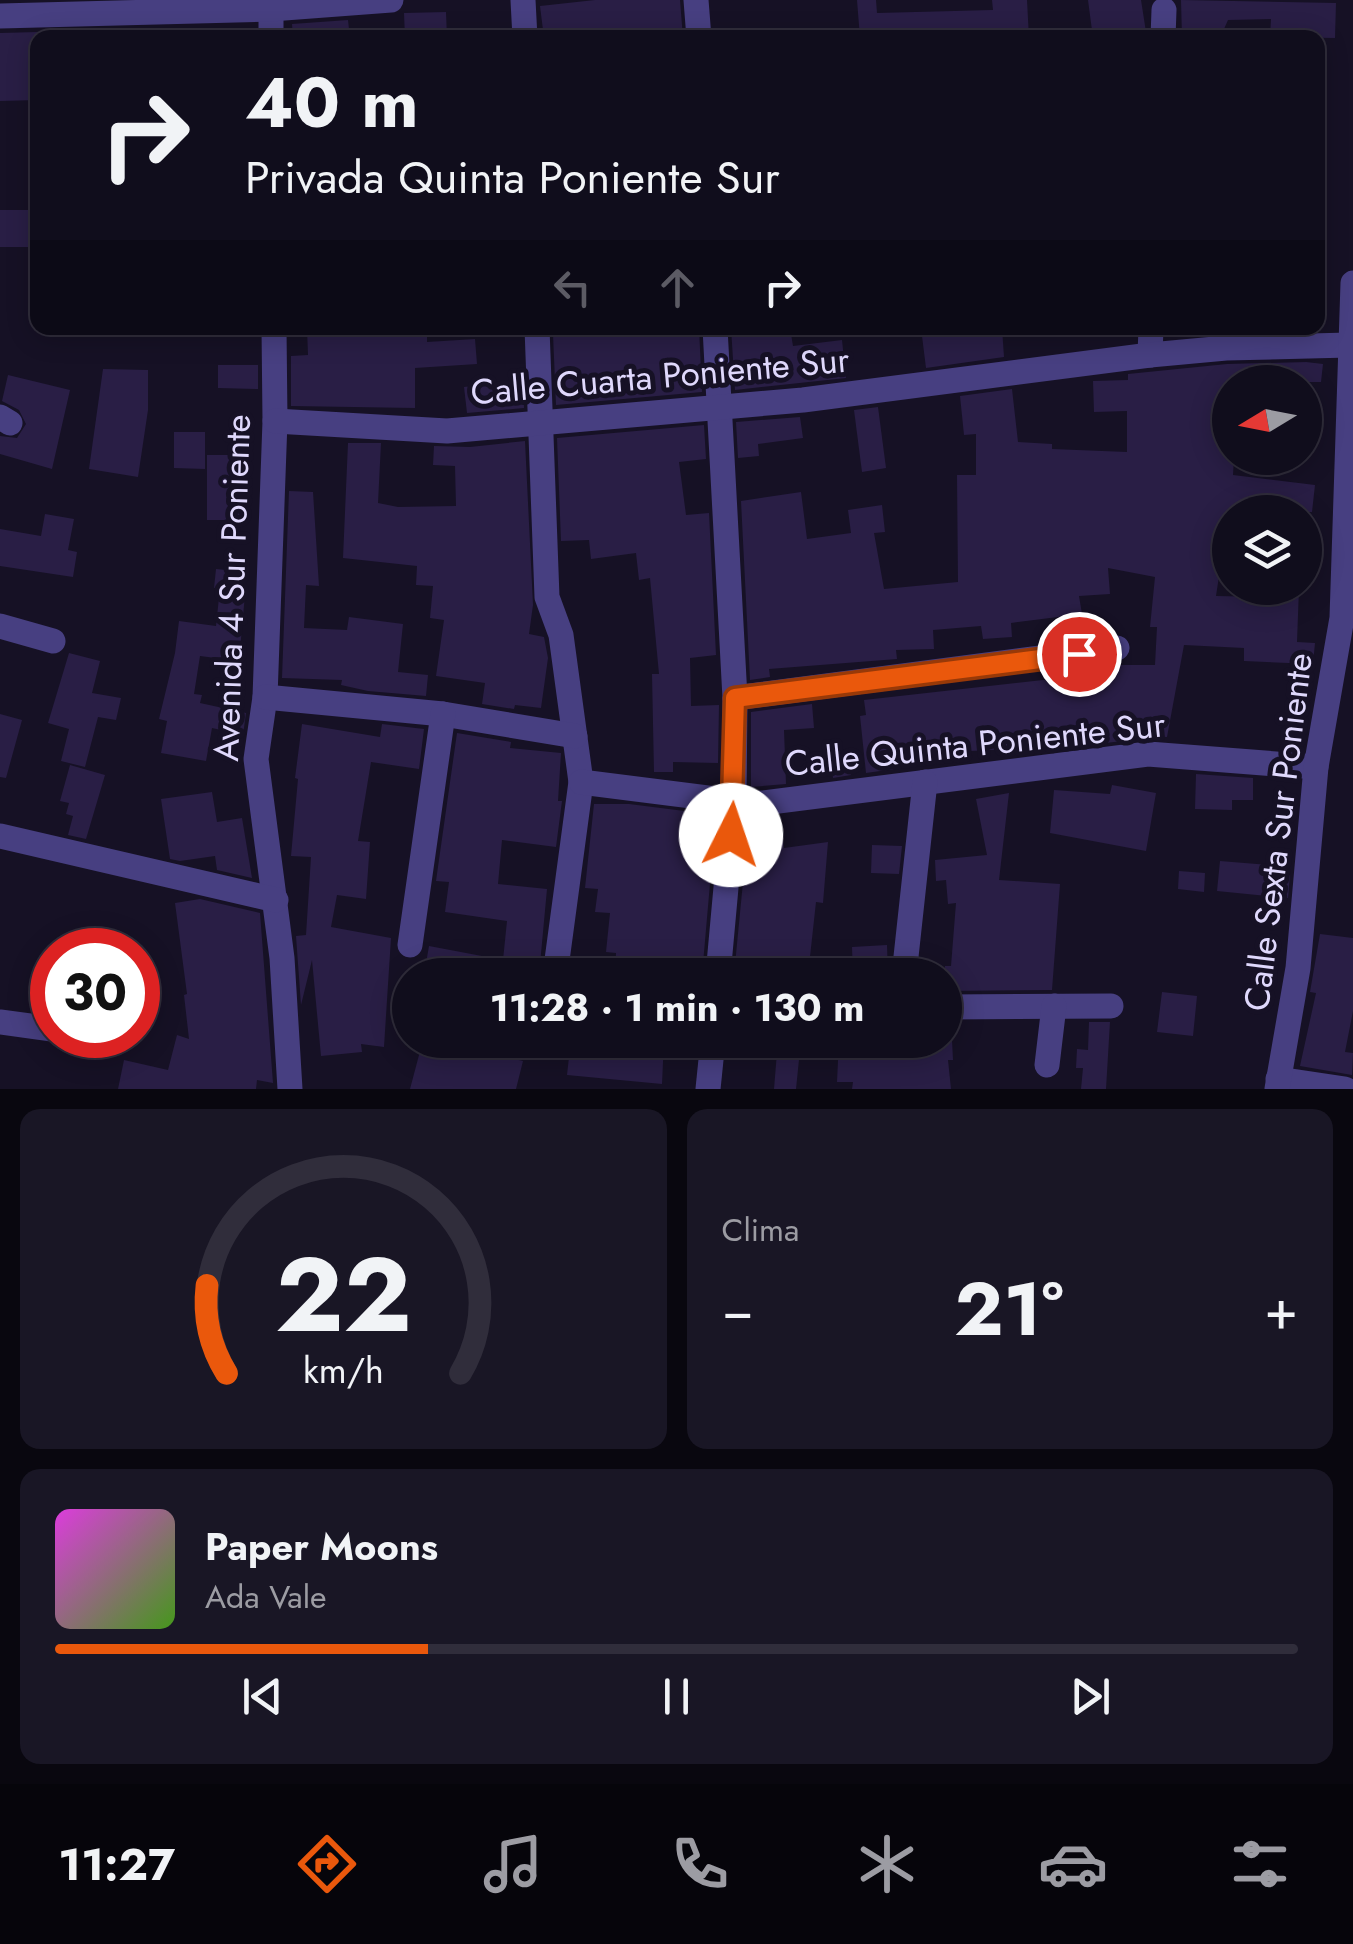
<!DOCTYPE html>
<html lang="es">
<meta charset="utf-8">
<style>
body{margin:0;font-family:Jost,sans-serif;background:#191625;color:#f1f3f6;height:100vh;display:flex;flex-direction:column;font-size:38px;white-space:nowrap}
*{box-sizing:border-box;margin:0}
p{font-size:32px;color:#9c9ca3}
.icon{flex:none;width:55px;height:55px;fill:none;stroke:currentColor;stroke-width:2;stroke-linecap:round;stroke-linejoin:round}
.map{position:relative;height:1089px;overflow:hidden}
.details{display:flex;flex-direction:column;gap:20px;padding:20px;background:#09070f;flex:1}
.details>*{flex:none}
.banner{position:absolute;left:30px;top:30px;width:1295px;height:305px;border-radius:20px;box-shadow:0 5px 25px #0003,0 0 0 2px #302d3b;background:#100d1c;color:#f1f3f6;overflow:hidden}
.needle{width:65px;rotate:260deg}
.tools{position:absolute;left:1212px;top:365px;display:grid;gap:20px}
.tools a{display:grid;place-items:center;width:110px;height:110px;border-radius:50%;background:#100d1c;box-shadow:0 5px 25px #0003,0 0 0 2px #302d3b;font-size:50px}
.speed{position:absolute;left:30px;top:928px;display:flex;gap:20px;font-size:50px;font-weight:700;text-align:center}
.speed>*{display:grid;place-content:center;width:130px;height:130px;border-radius:50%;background:#100d1c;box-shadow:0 5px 25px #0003,0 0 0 2px #302d3b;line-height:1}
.speed .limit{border:15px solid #d22;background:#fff;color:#111}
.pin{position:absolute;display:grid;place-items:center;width:85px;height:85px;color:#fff;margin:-42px;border:5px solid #fff;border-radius:50%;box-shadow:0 2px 10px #0007}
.me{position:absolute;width:110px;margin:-55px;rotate:4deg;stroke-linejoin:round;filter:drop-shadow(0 0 8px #0008)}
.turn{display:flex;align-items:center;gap:35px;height:210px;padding:0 50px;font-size:45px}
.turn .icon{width:130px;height:130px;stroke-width:2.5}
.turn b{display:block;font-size:70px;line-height:85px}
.lanes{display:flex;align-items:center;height:95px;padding:0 50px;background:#0003;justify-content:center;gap:50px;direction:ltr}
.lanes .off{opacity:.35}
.big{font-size:75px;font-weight:700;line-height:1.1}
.details .widget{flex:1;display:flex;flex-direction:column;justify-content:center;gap:15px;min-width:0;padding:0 35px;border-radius:20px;background:#191625}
.details .dial{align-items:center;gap:0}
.dial svg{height:260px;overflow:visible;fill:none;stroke:#302d3b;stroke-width:7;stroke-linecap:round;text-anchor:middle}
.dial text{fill:#f1f3f6;stroke:none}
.song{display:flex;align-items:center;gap:30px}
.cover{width:120px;height:120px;border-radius:15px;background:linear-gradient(135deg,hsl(300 70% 55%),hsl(100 70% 35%))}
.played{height:10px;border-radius:5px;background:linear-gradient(90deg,#ea580c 30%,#302d3b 30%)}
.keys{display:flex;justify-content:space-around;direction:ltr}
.heat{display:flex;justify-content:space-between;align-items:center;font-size:55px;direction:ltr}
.details .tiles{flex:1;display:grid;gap:20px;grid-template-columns:1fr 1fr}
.widget:last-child{grid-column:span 2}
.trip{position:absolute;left:392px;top:958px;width:570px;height:100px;border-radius:50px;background:#100d1c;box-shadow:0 5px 25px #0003,0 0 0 2px #302d3b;font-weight:700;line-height:100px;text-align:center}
.tab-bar{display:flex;height:160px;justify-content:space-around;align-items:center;background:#06050b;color:#9c9ca3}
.tab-bar .icon{width:70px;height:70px}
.tab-bar .selected{color:#ea580c}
.tab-bar b{font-size:45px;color:#f1f3f6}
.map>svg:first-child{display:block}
</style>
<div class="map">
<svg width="1353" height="1089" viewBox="0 0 1353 1089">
<rect width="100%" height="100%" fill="#161125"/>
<!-- building -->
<g fill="#291e45">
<path d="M 595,0 L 680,0 L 683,38 L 544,38 L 540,6 Z"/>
<path d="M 857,0 L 876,0 L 877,13 L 993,10 L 992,0 L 1027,0 L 1029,38 L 860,38 Z"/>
<path d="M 1088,0 L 1141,0 L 1146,32 L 1133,33 L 1133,38 L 1093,38 Z"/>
<path d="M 1181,0 L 1336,3 L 1335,38 L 1270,37 L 1271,19 L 1228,20 L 1220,38 L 1182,38 Z"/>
<path d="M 446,12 L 447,38 L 405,38 L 404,13 Z"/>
<path d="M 348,20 L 350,38 L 293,38 L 292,24 Z"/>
<path d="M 38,32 L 38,100 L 0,101 L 0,33 Z"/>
<rect x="0" y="210" width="38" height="37"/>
<path d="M 307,328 L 427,328 L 427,342 L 475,339 L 477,364 L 415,368 L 415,408 L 291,406 L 291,356 L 308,355 Z"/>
<path d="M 603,328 L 699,328 L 702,392 L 556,405 L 553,334 Z"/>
<path d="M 731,328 L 790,328 L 793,346 L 842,340 L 846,378 L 735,390 Z"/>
<path d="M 921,328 L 1002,328 L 1004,357 L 926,368 Z"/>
<path d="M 1167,328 L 1258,328 L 1258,331 L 1167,337 Z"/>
<path d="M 1306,362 L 1323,364 L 1321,382 L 1230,382 L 1230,458 L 1234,458 L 1233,475 L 1315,485 L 1312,512 L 1230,512 L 1230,550 L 1223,550 L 1216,596 L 1266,597 L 1266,588 L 1299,588 L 1297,642 L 1315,643 L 1313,664 L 1244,661 L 1244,648 L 1184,645 L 1167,737 L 1131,736 L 1131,740 L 1080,746 L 970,751 L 970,757 L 930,760 L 930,764 L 866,773 L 860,716 L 866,715 L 864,700 L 1079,676 L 1081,669 L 1110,665 L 1155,665 L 1157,627 L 1150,627 L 1155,577 L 1108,568 L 1110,594 L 1079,596 L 1082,614 L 1011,623 L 1012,637 L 983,639 L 981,626 L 933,630 L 934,649 L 896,650 L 897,659 L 769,669 L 770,677 L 750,680 L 741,501 L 801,492 L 807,539 L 851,533 L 848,510 L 882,505 L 885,532 L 874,533 L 884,589 L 958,582 L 957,475 L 976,475 L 976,434 L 964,435 L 960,396 L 1012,389 L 1018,442 L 1052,444 L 1052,449 L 1127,452 L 1127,411 L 1094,412 L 1093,381 L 1128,380 L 1128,374 L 1227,364 Z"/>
<path d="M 218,365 L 258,365 L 258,389 L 218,388 Z"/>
<path d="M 103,369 L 148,370 L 148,410 L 138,477 L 89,469 Z"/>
<path d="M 8,375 L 70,390 L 52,469 L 0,454 L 0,436 L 17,438 L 26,424 L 19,410 L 2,401 Z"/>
<path d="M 523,380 L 524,408 L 467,413 L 464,387 Z"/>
<path d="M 878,407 L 886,468 L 862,472 L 854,410 Z"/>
<path d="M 800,417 L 803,438 L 758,444 L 759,456 L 738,458 L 736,422 Z"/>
<path d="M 704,425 L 706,459 L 679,462 L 686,515 L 709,513 L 716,655 L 690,658 L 691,706 L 719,705 L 718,763 L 673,762 L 673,772 L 654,772 L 652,674 L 659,674 L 650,578 L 639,580 L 636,553 L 591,559 L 589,540 L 561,541 L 557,438 Z"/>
<path d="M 174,432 L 205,432 L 205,469 L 174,468 Z"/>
<path d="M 525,441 L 533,605 L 529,634 L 544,637 L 548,658 L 541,708 L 515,705 L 514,709 L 482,704 L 485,683 L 436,676 L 444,620 L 430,618 L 433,586 L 416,585 L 417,566 L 343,558 L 348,443 L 381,443 L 378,503 L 398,507 L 456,506 L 455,466 L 433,465 L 434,446 L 470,447 Z"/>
<rect x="207" y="455" width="39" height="65"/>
<path d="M 289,491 L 313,492 L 319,586 L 306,585 L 304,628 L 347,630 L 349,617 L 403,624 L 398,672 L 428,675 L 426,696 L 368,691 L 341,685 L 342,680 L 282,678 Z"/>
<path d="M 45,514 L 74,519 L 68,550 L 77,552 L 73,577 L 0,566 L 0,529 L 41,536 Z"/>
<path d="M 216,569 L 247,572 L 239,661 L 200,656 L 194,694 L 202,695 L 200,703 L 246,713 L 243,735 L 212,728 L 206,761 L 161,753 L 167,721 L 159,719 L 175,653 L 179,621 L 216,626 L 220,588 L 214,588 Z"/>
<path d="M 69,653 L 100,661 L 92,693 L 121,698 L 116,720 L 98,717 L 85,767 L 61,761 L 69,729 L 48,723 Z"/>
<path d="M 812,704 L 814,728 L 784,730 L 786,784 L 751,787 L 751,712 Z"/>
<path d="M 0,714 L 22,720 L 6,778 L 0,777 Z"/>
<path d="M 302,724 L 380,737 L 382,724 L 424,729 L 419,769 L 371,762 L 358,841 L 370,842 L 366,899 L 337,895 L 331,927 L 391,938 L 384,1047 L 361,1044 L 362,1052 L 321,1056 L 312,960 L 301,1005 L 296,936 L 306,935 L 311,857 L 291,856 L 298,779 L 295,778 Z"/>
<path d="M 457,733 L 511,742 L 510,748 L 561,753 L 558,801 L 562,801 L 556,847 L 502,840 L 498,884 L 547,889 L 539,975 L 424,975 L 429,946 L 503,960 L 507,921 L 445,912 L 449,882 L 436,881 Z"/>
<path d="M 849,759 L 851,775 L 833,778 L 831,761 Z"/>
<path d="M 70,765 L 105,775 L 86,839 L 68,835 L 73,816 L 66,814 L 69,803 L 60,801 Z"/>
<path d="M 1196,774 L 1253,778 L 1253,800 L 1232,800 L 1232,810 L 1195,809 Z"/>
<path d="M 1112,785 L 1156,793 L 1146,851 L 1050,833 L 1054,790 L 1110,794 Z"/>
<path d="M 212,792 L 217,822 L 242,818 L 252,878 L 217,870 L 215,856 L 180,861 L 170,859 L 161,799 Z"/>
<path d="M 1009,793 L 999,880 L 1060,884 L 1052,990 L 945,991 L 945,966 L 951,966 L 956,903 L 948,904 L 946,880 L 936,881 L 935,860 L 987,855 L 976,799 Z"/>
<path d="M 594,804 L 629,804 L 716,815 L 702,975 L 615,975 L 616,953 L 606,952 L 610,913 L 595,912 L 598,889 L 585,888 Z"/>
<path d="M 780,817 L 784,848 L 828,842 L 823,903 L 816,902 L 808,975 L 734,975 L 749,820 Z"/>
<path d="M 872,845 L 902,846 L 899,874 L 871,873 Z"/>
<path d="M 1220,861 L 1269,865 L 1268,873 L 1290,875 L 1288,898 L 1217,891 Z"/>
<path d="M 1179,871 L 1205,873 L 1204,892 L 1178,889 Z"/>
<path d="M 200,899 L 260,913 L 273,1083 L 257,1080 L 256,1089 L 118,1089 L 124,1060 L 168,1070 L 177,1035 L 189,1039 L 184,995 L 187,994 L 175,903 Z"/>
<path d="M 1320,934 L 1353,938 L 1353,1011 L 1345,1052 L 1353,1053 L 1352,1075 L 1300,1066 L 1316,993 L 1310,992 Z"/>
<path d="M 887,945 L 888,975 L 853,975 L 852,947 Z"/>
<path d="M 1162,992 L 1197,996 L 1193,1036 L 1157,1032 Z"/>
<path d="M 1089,1022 L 1110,1022 L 1106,1089 L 1081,1089 L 1083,1068 L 1076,1068 L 1077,1049 L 1088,1050 Z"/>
<path d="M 423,1040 L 484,1040 L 481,1051 L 523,1061 L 516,1089 L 410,1089 Z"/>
<path d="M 616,1040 L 664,1040 L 662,1084 L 567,1075 L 570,1048 L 615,1054 Z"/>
<path d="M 778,1040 L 801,1040 L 796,1089 L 774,1089 Z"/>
<path d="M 839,1040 L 952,1040 L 953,1060 L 948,1060 L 951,1089 L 852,1089 L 853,1082 L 837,1082 Z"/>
</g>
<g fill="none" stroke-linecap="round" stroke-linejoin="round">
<!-- minor -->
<g stroke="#473f81" stroke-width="25">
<path d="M 271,0 L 271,38"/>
<path d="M 523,0 L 525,38"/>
<path d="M 696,0 L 699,38"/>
<path d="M 0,16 L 271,9 L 391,0"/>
<path d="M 1163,38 L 1164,10"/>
<path d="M 274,328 L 275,421 L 265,697 L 256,759 L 282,958 L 290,1089"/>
<path d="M 537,328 L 547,597 L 561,635 L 581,782 L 555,975"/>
<path d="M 715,328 L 735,698 L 734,800 L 718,975"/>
<path d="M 1150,355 L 1151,328"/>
<path d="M 0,417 L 10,423"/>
<path d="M 275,421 L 447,431 L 803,400 L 1150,355 L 1226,348 L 1349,345"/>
<path d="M 0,626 L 53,641"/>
<path d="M 265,697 L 443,714 L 575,736"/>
<path d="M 735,698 L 1117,648"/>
<path d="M 581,782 L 755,804 L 1148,754 L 1316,767"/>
<path d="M 0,836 L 276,900"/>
<path d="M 410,945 L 443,714"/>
<path d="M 904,975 L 925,782"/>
<path d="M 945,1007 L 1111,1006"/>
<path d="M 0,1022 L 52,1029"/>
<path d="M 82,1035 L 99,1038"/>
<path d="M 1047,1065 L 1054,1006"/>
<path d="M 1278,1079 L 1345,1089"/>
<path d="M 708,1089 L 713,1040"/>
<path d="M 1277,1089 L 1298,968 L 1316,767 L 1342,618 L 1353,283"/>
</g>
</g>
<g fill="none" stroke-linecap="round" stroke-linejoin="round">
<!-- route casing -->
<g stroke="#983908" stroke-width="25">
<path id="route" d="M 731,835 L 735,698 L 1079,654"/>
</g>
<!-- route -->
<use href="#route" stroke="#ea580c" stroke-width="18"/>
</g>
<g text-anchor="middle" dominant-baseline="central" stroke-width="10" stroke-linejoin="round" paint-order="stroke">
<!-- street labels -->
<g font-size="35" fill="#dfd8fc" stroke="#161125">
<text transform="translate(660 376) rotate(-5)">Calle Cuarta Poniente Sur</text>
<text transform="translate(232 588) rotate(-88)">Avenida 4 Sur Poniente</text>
<text transform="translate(975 744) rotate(-6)">Calle Quinta Poniente Sur</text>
<text transform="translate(1278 832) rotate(-83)">Calle Sexta Sur Poniente</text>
</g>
</g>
</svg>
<div class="tools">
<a><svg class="needle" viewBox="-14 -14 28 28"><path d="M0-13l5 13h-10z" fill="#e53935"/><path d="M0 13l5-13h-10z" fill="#9c9ca3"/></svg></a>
<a><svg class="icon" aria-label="layers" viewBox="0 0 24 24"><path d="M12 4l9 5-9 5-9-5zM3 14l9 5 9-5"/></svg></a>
</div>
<div class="speed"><div class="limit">30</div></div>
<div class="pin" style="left:1079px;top:654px;background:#d93025"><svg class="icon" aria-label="arrive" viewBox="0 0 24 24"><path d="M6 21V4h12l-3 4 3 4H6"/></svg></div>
<svg class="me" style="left:731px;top:835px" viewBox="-20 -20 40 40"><circle r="19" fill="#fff"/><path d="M0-13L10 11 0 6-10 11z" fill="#ea580c"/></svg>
<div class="trip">11:28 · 1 min · 130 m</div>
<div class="banner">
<div class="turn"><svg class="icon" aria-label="right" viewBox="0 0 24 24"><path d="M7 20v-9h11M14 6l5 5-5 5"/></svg><div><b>40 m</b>Privada Quinta Poniente Sur</div></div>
<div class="lanes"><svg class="icon off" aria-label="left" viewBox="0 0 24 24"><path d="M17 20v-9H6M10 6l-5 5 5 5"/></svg><svg class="icon off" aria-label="ahead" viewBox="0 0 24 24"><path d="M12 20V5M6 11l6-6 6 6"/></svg><svg class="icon" aria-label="right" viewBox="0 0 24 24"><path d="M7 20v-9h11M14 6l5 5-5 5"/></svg></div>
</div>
</div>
<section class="details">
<div class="tiles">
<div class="widget dial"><svg viewBox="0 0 100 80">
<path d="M14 69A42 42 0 1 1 86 69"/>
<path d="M14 69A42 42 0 0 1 8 42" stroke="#ea580c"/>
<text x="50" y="56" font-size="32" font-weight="700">22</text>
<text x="50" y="72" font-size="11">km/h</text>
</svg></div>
<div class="widget"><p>Clima</p>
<div class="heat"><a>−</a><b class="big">21°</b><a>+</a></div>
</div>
<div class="widget">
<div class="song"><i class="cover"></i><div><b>Paper Moons</b><p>Ada Vale</p></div></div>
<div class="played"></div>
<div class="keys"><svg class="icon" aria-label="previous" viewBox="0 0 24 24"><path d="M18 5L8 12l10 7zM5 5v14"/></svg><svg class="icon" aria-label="pause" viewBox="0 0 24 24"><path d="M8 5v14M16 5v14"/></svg><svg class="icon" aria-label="next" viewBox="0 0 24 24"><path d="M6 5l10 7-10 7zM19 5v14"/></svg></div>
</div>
</div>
</section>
<nav class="tab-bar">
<b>11:27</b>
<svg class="icon selected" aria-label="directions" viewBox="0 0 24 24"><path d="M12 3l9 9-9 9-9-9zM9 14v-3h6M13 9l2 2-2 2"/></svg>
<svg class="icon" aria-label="music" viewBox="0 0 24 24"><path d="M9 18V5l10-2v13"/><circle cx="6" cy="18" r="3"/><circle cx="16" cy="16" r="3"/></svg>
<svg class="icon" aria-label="phone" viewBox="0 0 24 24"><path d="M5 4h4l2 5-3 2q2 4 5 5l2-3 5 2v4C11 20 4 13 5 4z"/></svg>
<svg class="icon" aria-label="climate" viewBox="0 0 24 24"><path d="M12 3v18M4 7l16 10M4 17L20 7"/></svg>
<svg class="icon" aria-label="car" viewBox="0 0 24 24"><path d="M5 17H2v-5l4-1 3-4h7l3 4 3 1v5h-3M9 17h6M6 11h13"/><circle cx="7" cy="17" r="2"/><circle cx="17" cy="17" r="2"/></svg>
<svg class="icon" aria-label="filters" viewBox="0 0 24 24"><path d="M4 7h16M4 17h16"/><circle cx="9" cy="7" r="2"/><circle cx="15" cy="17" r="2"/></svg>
</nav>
